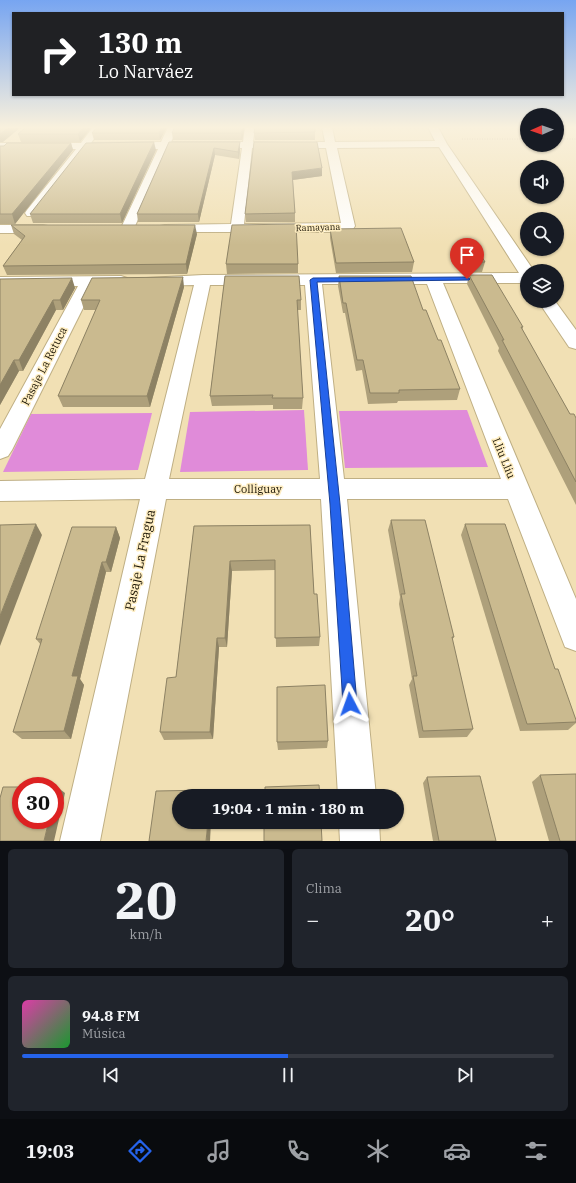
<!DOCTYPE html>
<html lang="es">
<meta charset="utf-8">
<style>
body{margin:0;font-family:"IBM Plex Serif",serif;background:#20242c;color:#f1f3f6;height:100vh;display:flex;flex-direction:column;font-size:15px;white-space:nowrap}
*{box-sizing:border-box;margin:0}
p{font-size:13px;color:#9ea1a6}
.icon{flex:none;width:22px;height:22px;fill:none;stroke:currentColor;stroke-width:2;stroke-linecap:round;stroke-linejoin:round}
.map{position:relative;height:841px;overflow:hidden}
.panel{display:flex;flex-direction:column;gap:8px;padding:8px;background:#0d0f14;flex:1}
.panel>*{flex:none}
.hud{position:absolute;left:12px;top:12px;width:552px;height:84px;border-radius:0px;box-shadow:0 1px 3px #0004;background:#202124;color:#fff;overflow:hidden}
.needle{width:26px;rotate:268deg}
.fabs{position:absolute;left:520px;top:108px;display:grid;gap:8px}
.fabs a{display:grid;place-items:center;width:44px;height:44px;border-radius:50%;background:#171b24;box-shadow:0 1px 3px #0004;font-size:20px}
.speed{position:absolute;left:12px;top:777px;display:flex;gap:8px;font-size:20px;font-weight:700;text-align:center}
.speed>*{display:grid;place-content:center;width:52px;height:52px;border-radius:50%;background:#171b24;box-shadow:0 1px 3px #0004;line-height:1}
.speed .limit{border:6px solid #d22;background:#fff;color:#111}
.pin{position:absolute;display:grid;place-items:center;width:34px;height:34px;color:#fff;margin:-41px -17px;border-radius:50% 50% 50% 0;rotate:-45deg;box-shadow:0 0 4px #0007}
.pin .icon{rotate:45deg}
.me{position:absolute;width:44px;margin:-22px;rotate:356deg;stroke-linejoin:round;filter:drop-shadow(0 0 3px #0008)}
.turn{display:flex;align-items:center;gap:14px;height:84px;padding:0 20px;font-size:18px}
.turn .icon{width:52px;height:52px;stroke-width:2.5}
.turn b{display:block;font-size:28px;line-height:34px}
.big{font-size:30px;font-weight:700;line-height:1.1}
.panel .widget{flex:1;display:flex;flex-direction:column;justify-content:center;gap:6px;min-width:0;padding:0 14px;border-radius:6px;background:#20242c}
.panel .dial{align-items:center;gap:0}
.dial b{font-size:52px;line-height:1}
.song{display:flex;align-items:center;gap:12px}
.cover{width:48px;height:48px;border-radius:6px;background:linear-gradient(135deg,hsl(320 70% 55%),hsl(130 70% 35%))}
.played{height:4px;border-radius:2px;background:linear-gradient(90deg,#2563eb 50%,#363941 50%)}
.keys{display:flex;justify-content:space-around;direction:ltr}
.heat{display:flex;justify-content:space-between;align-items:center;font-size:22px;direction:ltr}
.panel .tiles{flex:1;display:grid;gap:8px;grid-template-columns:1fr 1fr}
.widget:last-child{grid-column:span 2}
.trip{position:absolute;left:172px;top:789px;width:232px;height:40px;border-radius:20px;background:#171b24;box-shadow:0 1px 3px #0004;font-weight:700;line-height:40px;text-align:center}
.tabs{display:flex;height:64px;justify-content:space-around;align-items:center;background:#090b0e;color:#9ea1a6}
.tabs .icon{width:28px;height:28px}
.tabs .on{color:#2563eb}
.tabs b{font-size:18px;color:#f1f3f6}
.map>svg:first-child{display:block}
</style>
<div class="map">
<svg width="576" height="841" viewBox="0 0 576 841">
<rect width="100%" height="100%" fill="#f1e0b4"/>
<!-- green -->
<g fill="#e08bd9">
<path d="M 304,410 L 308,470 L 180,472 L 190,412 Z"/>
<path d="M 467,410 L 488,467 L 345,468 L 339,411 Z"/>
<path d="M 152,413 L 138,470 L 3,472 L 31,414 Z"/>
</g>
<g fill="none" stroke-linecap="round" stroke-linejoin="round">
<!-- minor casing -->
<g stroke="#bfaf84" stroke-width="2">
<g id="minor">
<path d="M 93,127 L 103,127 L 91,143 L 161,142 L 168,127 L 178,127 L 171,142 L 243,142 L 245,127 L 255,127 L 253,142 L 287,143 L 288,145 L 287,147 L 283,148 L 252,148 L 244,224 L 341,223 L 326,148 L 317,148 L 312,145 L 317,142 L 325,142 L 322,127 L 332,127 L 335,142 L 435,141 L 428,127 L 438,127 L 447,144 L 534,271 L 527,271 L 527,283 L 443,283 L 576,599 L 576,651 L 565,647 L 508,499 L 347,499 L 376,796 L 338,796 L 321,499 L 166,499 L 100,841 L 60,841 L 140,499 L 0,501 L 0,481 L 145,479 L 194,285 L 153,286 L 147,284 L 145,281 L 147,278 L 203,275 L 519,273 L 439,147 L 337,148 L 355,226 L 353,229 L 337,232 L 160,232 L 158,229 L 160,226 L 165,225 L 231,224 L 242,148 L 169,148 L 132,233 L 122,233 L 120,230 L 158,149 L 87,149 L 37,216 L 27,216 L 25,213 L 27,210 L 76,149 L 0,149 L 0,143 L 81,143 ZM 322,284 L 427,284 L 501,479 L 344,479 ZM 210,285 L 305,285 L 320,479 L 169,479 Z"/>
<path d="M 0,225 L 43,225 L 48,226 L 50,229 L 48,232 L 43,233 L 0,233 Z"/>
<path d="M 121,276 L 127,278 L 129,281 L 127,284 L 94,286 L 12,450 L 8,456 L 0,459 L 0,429 L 78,286 L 0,287 L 0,277 Z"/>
<path d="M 538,301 L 555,301 L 576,330 L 576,349 L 569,347 Z"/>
<path d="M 339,822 L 379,822 L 380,841 L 340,841 Z"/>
</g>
</g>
<!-- path -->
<g stroke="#9c8f6f" stroke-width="1" stroke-dasharray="1 1.5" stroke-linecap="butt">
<path d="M 462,139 L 527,139"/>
<path d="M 557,139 L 576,139"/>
</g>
<!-- minor -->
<use href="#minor" fill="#fff" fill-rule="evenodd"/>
</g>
<!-- wall -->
<g fill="#aea07b">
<path d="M 92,127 L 80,142 L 21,142 L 18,134 Z"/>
<path d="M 97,127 L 167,127 L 160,140 L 94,140 L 92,133 Z"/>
<path d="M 245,127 L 242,140 L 173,140 L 172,133 Z"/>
<path d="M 315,132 L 315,140 L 255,140 L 254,133 Z"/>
<path d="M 169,142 L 240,150 L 239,159 L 215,155 L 199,222 L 138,222 L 137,214 Z"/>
<path d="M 254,142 L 322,176 L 293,180 L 295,213 L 295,222 L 246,222 L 245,214 Z"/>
<path d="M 71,143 L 73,150 L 15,224 L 0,224 L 0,146 Z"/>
<path d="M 156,150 L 122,223 L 33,223 L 30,214 Z"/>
<path d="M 11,225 L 197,234 L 187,274 L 7,275 L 3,266 L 22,240 L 14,234 Z"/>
<path d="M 330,229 L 414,262 L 412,272 L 336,273 L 330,238 Z"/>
<path d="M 461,259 L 485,262 L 482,272 L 460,272 L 459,268 Z"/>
<path d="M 226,264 L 298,264 L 298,273 L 227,274 Z"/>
<path d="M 469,275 L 523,327 L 522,330 L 570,414 L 576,418 L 576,505 L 498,351 L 499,348 L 467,284 Z"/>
<path d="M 225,276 L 301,300 L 301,310 L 297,310 L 303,398 L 302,409 L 273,409 L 273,405 L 212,406 L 210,396 Z"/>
<path d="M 339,276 L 423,310 L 460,389 L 457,400 L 398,401 L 397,403 L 368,404 L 362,370 L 356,371 L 345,313 L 343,313 L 338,286 Z"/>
<path d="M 0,279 L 75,288 L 63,310 L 56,310 L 23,371 L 19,371 L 0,405 Z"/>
<path d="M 184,287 L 150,407 L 63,407 L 58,396 L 96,310 L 84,310 L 81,300 Z"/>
<path d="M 391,520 L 454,637 L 452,640 L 473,729 L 467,737 L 419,738 L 409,685 L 412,679 L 399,604 L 400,597 L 388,530 Z"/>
<path d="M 465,524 L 555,669 L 576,720 L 576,723 L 568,730 L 520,731 L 461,535 Z"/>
<path d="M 310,525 L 314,594 L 320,637 L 319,646 L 276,647 L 275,570 L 232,571 L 227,647 L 219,647 L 213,739 L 164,740 L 160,732 L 176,677 L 194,526 Z"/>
<path d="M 116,527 L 120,538 L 111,572 L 106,572 L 80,679 L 84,685 L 71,739 L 22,739 L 13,732 L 41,645 L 36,639 Z"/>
<path d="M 328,741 L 327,748 L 278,750 L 277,742 Z"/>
<path d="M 540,775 L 576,841 L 549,841 L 532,782 Z"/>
<path d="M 427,777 L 496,841 L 433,841 L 423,783 Z"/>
</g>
<!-- shaded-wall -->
<g fill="#8d8264">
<path d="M 9,127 L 21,127 L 3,142 L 0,142 L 0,134 Z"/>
<path d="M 84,127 L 92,127 L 80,142 L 78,134 Z"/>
<path d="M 162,127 L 167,127 L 160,140 L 159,133 Z"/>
<path d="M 243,127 L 245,127 L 242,140 L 241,133 Z"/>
<path d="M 154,142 L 156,150 L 122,223 L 120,214 Z"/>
<path d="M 240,142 L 240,150 L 239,159 L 238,152 Z"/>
<path d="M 71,143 L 73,150 L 15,224 L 12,214 Z"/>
<path d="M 214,148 L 215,155 L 199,222 L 198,214 Z"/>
<path d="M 322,168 L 322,176 L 292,180 L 292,172 Z"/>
<path d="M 195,225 L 197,234 L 187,274 L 186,264 Z"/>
<path d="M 183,277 L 184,287 L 150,407 L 147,396 Z"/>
<path d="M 72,278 L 75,288 L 63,310 L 60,300 Z"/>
<path d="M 53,300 L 56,310 L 23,371 L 19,360 Z"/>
<path d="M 14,360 L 19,371 L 0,405 L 0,385 Z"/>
<path d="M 36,524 L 42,535 L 0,646 L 0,616 Z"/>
<path d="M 116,527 L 120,538 L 111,572 L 106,562 Z"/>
<path d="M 230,561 L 232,571 L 227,647 L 225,638 Z"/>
<path d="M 102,562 L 106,572 L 80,679 L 84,685 L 71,739 L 64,731 L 72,676 Z"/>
<path d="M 217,638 L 219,647 L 213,739 L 210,732 Z"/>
<path d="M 57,787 L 65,793 L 54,841 L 44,841 L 49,820 L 55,820 L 55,796 Z"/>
<path d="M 210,790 L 213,796 L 210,796 Z"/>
<path d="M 208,822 L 211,822 L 210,841 L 206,841 Z"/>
</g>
<!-- building -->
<g fill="#caba8f" stroke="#8d8264">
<path d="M 0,127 L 9,127 L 0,134 Z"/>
<path d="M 26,127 L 84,127 L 78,134 L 18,134 Z"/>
<path d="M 97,127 L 162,127 L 159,133 L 92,133 Z"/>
<path d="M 175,127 L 243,127 L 241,133 L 172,133 Z"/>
<path d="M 255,127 L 315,127 L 315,132 L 254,133 Z"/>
<path d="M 154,142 L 120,214 L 30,214 L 86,143 Z"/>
<path d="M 169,142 L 240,142 L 238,152 L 214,148 L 198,214 L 137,214 Z"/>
<path d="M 254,142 L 317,142 L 322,168 L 292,172 L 295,213 L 245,214 Z"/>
<path d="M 7,143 L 71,143 L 12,214 L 0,214 L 0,146 L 4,146 Z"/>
<path d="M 296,224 L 298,264 L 226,264 L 232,225 Z"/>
<path d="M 11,225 L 195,225 L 186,264 L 3,266 L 25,236 Z"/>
<path d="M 401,228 L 414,262 L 336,263 L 330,229 Z"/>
<path d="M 478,250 L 485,262 L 463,262 L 461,259 Z"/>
<path d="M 469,275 L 492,275 L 523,327 L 521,327 L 570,414 L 574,414 L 576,418 L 576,482 L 502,340 L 504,340 Z"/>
<path d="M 225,276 L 299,276 L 301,300 L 297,300 L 303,398 L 272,398 L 273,395 L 210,396 Z"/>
<path d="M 339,276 L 411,276 L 423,310 L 426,310 L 438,340 L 441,340 L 460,389 L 399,390 L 399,393 L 370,393 L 363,360 L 357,360 L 346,303 L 343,303 Z"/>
<path d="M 183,277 L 147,396 L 58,396 L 100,300 L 81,300 L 92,278 Z"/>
<path d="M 72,278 L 60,300 L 53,300 L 19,360 L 14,360 L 0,385 L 0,279 Z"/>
<path d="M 391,520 L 425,520 L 454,637 L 452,637 L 473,729 L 423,731 L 413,676 L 417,676 L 401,594 L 405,594 Z"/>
<path d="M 36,524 L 0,616 L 0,525 Z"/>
<path d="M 465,524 L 505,524 L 555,669 L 558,669 L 576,720 L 576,722 L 527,724 Z"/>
<path d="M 310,525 L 314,594 L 317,594 L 320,637 L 275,638 L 275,560 L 230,561 L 225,638 L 217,638 L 210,732 L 160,732 L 167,678 L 176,677 L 194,526 Z"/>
<path d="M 72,527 L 116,527 L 106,562 L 102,562 L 72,676 L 78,676 L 64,731 L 13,732 L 42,639 L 36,639 Z"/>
<path d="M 325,685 L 328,741 L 277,742 L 277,687 Z"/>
<path d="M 576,774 L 576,841 L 560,841 L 540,775 Z"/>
<path d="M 480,776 L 496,841 L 439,841 L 427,777 Z"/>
<path d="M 319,785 L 320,796 L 265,796 L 265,787 Z"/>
<path d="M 3,787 L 21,787 L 21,820 L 49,820 L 44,841 L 0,841 L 0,798 Z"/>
<path d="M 55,787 L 57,787 L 55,796 Z"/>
<path d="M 210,790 L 210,796 L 179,796 L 179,822 L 208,822 L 206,841 L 149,841 L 156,791 Z"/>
<path d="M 264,822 L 321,822 L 322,841 L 264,841 Z"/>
</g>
<!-- sky -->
<linearGradient id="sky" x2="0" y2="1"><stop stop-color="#77a5f1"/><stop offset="0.52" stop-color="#f9f1dd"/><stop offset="1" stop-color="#f9f1dd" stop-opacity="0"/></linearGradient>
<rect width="576" height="245" fill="url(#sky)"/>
<!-- route -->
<path fill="#2563eb" stroke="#184099" d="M 467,277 L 470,279 L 469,280 L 317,282 L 340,504 L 357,704 L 355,709 L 350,711 L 345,709 L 343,704 L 330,504 L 310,280 L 313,278 Z"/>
<g text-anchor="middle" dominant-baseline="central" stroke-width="3" stroke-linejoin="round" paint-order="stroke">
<!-- far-street labels -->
<g font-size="9" fill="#1a1405" stroke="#feedc1">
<text transform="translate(318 227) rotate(-2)">Ramayana</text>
</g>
<!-- street labels -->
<g font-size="11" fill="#1a1405" stroke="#feedc1">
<text transform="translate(44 366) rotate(-63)">Pasaje La Retuca</text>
<text transform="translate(504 458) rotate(68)">Lliu Lliu</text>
<text x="258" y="489">Colliguay</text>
</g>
<!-- near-street labels -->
<g font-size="13" fill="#1a1405" stroke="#feedc1">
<text transform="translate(140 560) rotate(-78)">Pasaje La Fragua</text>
</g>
</g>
</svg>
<div class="fabs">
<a><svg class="needle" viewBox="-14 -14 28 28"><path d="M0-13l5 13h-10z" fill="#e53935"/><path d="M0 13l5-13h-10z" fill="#9ea1a6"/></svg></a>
<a><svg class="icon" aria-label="sound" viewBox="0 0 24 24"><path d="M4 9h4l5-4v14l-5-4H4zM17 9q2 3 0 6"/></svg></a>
<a><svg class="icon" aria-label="search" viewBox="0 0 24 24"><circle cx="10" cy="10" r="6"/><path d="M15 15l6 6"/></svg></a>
<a><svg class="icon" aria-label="layers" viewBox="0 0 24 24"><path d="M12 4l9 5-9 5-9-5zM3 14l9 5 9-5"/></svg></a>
</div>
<div class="speed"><div class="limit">30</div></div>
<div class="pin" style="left:467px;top:279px;background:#d93025"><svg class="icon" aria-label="arrive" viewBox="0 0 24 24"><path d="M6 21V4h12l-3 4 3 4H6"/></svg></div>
<svg class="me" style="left:350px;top:704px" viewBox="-20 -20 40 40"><path d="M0-17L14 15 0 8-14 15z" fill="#2563eb" stroke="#fff" stroke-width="4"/></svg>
<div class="trip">19:04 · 1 min · 180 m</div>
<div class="hud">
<div class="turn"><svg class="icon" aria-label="right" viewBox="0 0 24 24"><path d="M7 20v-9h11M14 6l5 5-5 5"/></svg><div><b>130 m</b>Lo Narváez</div></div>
</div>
</div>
<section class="panel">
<div class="tiles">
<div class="widget dial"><b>20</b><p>km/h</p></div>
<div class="widget"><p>Clima</p>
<div class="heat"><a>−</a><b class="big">20°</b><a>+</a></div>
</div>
<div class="widget">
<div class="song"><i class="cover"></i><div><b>94.8 FM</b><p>Música</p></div></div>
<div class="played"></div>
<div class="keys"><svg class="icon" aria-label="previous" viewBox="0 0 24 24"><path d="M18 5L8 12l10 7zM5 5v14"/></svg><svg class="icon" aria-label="pause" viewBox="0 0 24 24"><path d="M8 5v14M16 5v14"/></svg><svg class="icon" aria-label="next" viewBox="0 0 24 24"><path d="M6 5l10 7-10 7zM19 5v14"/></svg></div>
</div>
</div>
</section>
<nav class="tabs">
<b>19:03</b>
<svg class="icon on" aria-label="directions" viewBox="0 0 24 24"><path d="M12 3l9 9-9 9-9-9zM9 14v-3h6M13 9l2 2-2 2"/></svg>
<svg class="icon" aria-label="music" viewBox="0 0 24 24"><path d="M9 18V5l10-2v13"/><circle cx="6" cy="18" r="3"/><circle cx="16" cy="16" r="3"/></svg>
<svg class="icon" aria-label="phone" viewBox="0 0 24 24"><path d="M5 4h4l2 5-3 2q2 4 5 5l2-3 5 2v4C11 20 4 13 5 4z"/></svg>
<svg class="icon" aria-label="climate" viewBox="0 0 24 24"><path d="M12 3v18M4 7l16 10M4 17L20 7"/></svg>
<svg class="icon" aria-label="car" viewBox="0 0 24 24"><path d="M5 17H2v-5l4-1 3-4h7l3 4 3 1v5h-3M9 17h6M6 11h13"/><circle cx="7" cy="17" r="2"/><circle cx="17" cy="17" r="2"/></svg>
<svg class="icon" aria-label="filters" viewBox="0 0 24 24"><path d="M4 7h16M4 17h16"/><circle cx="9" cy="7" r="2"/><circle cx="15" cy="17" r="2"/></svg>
</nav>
